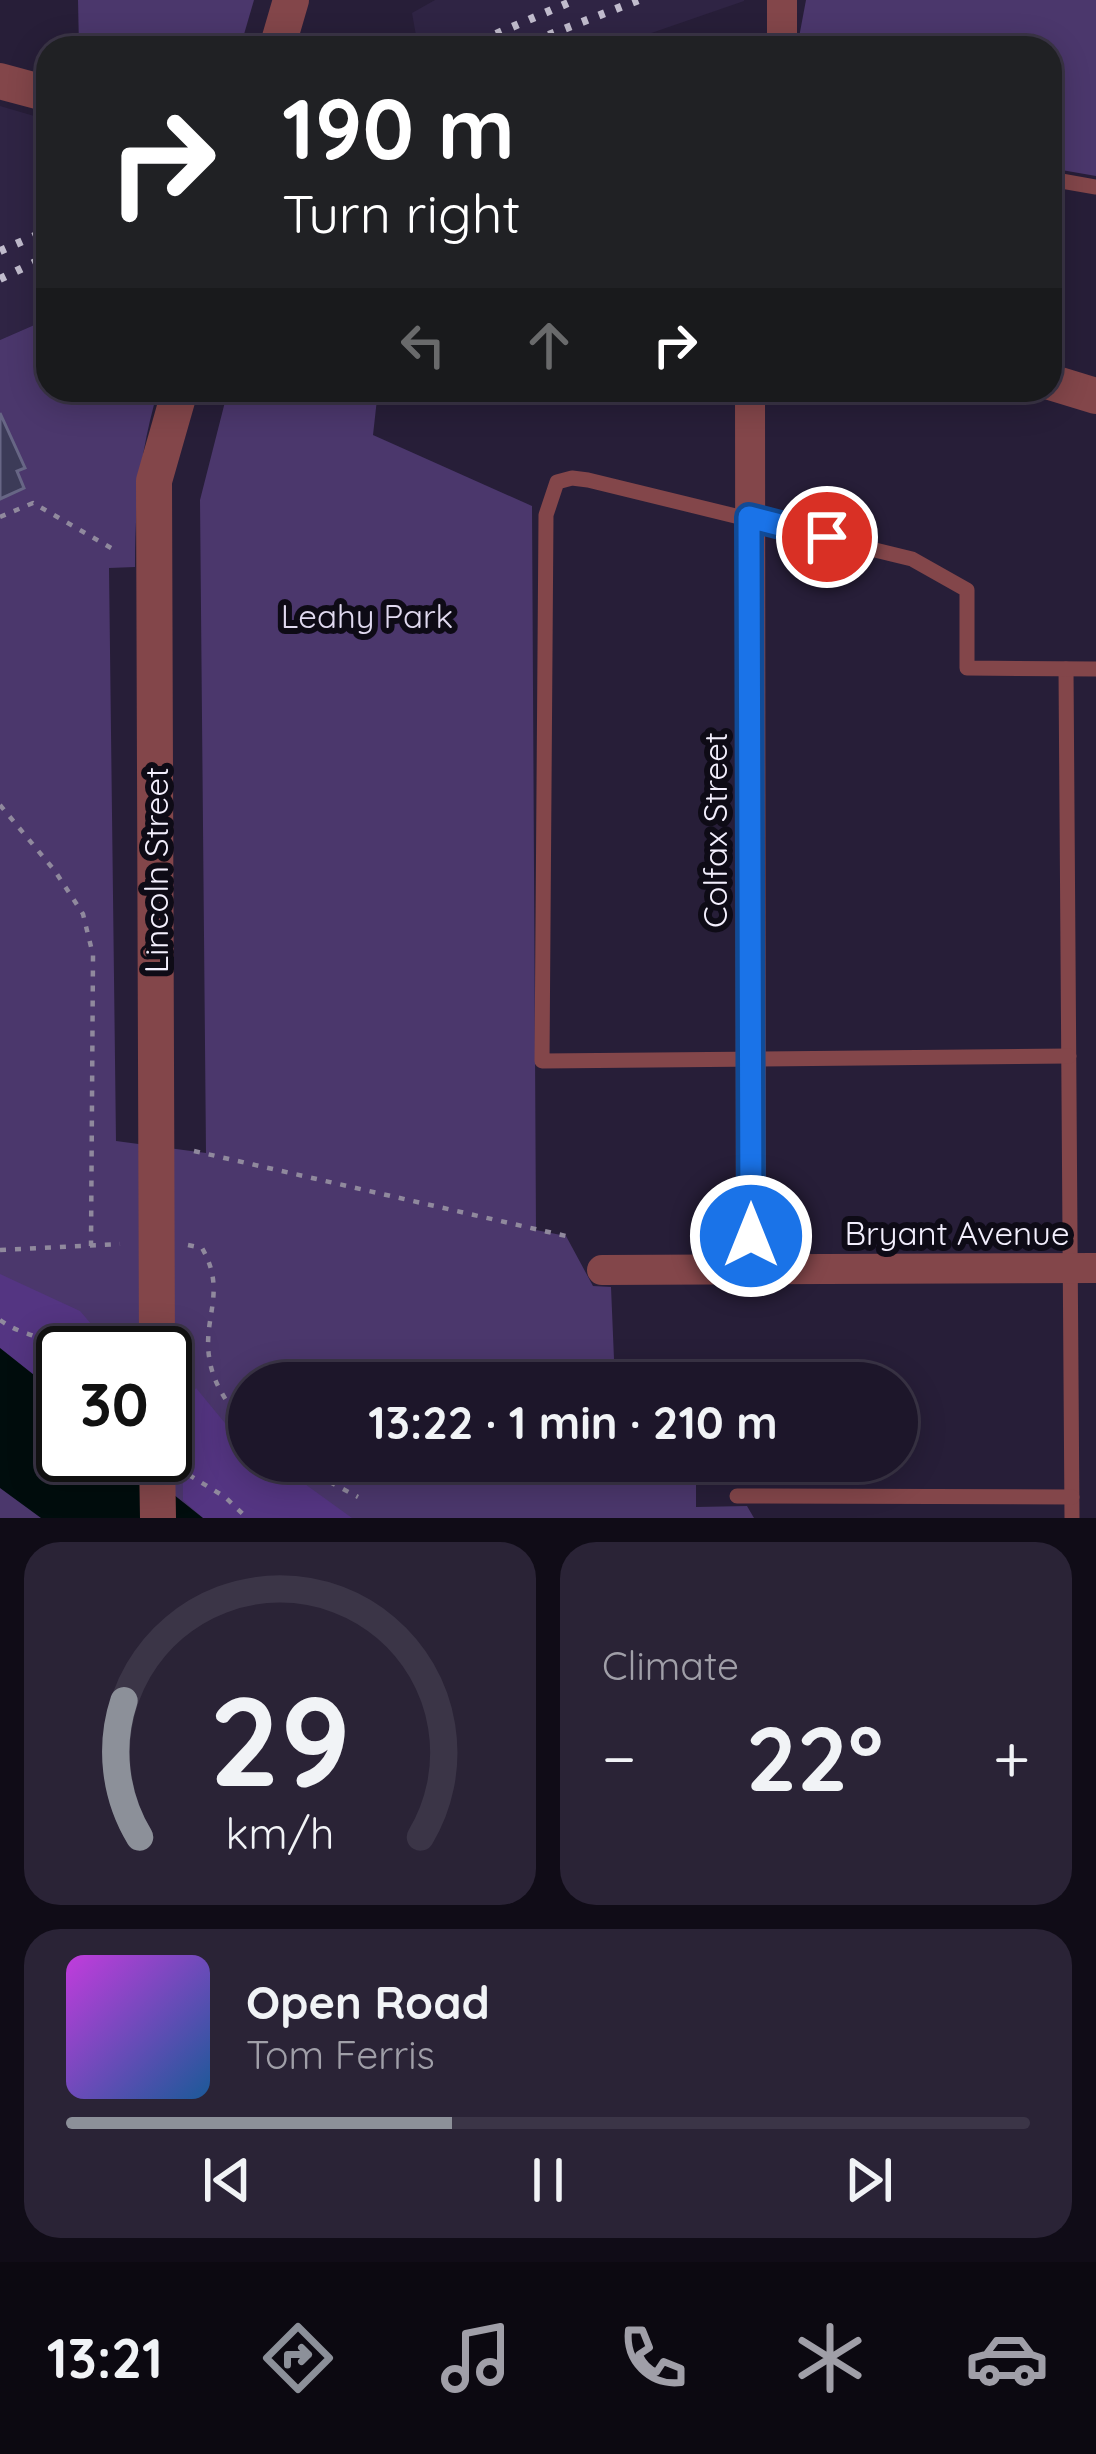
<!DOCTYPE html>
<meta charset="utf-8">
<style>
body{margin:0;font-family:Quicksand,sans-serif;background:#2a2336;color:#f1f3f6;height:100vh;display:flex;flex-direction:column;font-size:45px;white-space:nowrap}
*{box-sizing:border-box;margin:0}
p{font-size:39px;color:#a09fa8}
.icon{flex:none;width:66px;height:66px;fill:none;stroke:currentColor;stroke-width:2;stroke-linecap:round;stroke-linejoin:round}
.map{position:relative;height:1518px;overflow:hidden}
.drawer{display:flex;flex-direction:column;gap:24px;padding:24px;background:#100c17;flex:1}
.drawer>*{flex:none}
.banner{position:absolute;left:36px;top:36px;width:1026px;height:366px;border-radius:36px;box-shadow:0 6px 30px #0003,0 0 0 3px #3b3547;background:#202124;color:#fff;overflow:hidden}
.speed{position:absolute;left:36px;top:1326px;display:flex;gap:24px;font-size:60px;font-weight:700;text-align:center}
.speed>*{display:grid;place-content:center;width:156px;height:156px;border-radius:50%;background:#1d162a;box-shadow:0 6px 30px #0003,0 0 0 3px #3b3547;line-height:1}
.speed .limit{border:6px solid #111;border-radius:18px;background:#fff;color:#111}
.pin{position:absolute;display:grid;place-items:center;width:102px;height:102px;color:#fff;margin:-51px;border:6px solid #fff;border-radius:50%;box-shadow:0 3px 12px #0007}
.me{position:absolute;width:132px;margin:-66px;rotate:0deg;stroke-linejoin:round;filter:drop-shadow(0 0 9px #0008)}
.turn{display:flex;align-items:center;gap:42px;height:252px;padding:0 48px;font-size:54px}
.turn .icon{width:156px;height:156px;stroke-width:2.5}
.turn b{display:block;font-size:84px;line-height:102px}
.lanes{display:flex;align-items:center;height:114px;padding:0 48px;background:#0003;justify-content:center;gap:60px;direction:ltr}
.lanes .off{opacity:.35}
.big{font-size:90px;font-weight:800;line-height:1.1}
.drawer .tile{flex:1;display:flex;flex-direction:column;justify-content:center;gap:18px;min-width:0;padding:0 42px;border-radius:36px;background:#2a2336}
.drawer .dial{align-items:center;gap:0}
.dial svg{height:312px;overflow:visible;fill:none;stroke:#3b3547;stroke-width:7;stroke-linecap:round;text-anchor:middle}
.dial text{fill:#f1f3f6;stroke:none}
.song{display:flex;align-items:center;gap:36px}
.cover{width:144px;height:144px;border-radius:18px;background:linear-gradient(135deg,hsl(290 70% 55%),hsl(210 70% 35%))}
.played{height:12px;border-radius:6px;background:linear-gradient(90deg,#8c9099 40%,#3b3547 40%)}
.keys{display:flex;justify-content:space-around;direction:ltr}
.heat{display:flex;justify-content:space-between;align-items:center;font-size:66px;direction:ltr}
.drawer .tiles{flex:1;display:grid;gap:24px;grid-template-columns:1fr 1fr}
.tile:last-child{grid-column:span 2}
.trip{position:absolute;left:228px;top:1362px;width:690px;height:120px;border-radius:60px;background:#1d162a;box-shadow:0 6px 30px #0003,0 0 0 3px #3b3547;font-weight:800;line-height:120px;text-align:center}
.tabs{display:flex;height:192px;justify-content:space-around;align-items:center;background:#0c0911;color:#a09fa8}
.tabs .icon{width:84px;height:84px}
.tabs .on{color:#8c9099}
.tabs b{font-size:54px;color:#f1f3f6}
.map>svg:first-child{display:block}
</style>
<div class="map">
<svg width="1096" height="1518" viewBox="0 0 1096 1518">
<rect width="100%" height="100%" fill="#271e38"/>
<!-- built -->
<g fill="#2f2444">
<path d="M 435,0 L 744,0 L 744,1 L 608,48 L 321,48 L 322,45 L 417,41 L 412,13 Z"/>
<path d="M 0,106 L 48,120 L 48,319 L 0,340 Z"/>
</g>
<!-- green -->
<g fill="#4b376c" fill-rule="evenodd">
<path d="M 78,0 L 254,0 L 240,48 L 79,48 Z"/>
<path d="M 806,0 L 1096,0 L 1096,176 L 1050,168 L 1050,48 L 797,48 Z"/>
<path d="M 48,319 L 48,390 L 158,390 C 140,453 135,502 135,567 L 109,568 L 116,1141 L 206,1153 L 200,500 L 228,390 L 378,390 L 373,435 L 532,506 L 536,1230 L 566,1236 L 593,1286 L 611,1287 L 615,1383 L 249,1383 L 249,1461 L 696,1461 L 696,1507 L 747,1506 L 754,1518 L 0,1518 L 0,340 ZM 63,1353 L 165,1353 L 165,1455 L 63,1455 Z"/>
</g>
<!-- forest -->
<g fill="#543582">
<path d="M 0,1274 L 80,1311 L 116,1353 L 63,1353 L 63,1398 L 0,1348 Z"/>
<path d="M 196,1388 L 229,1428 L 249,1443 L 249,1461 L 273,1461 L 352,1518 L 203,1518 L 183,1500 L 182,1410 Z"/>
</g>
<!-- water -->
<path fill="#000d0d" d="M 0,1348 L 63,1398 L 63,1455 L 124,1455 L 203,1518 L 41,1518 L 0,1488 Z"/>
<!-- building -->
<path fill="#3c3b58" stroke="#676685" stroke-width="3" d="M 0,413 L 25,468 L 17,471 L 24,488 L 0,499 Z"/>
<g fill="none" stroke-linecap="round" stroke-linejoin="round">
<!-- path -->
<g stroke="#90899d" stroke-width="4.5" stroke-dasharray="6 9" stroke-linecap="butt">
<path d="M 0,517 L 33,503 L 118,552"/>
<path d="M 0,805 L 55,871 L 83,914 L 93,955 L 91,1246"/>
<path d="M 194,1151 L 566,1236"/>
<path d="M 188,1245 L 202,1248 C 228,1293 201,1319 210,1362 C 214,1386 232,1411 249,1429"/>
<path d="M 0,1250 L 120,1244"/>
<path d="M 0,1320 C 26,1339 41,1330 63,1358"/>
<path d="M 290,1461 L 358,1497"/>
<path d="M 189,1475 L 225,1497 L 247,1518"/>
</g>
<!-- service -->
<g stroke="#83464a" stroke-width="15">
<path d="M 1050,179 L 1096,187"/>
<path d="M 1066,669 L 1072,1518"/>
<path d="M 1069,1056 L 542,1061 L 546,515 L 557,482 L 572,478 L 588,480 L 912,559 L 967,590 L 967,668 L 1096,669"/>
<path d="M 737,1496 L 1072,1497"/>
</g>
<!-- minor -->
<g stroke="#83464a" stroke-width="30">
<path d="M 782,48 L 782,0"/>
<path d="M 750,390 L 751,1270"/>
<path d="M 602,1270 L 1096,1268"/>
</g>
<!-- tertiary -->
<g stroke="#83464a" stroke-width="36">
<path d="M 277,48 L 291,0"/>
<path d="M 0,81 L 48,94"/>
<path d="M 1050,382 L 1096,396"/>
<path d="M 157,1353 L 154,481 L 180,390"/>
</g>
<!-- rail -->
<g stroke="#c1bccd" stroke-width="8" stroke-dasharray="6 12" stroke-linecap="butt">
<path d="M 463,48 L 575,0"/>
<path d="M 515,48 L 639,0"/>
<path d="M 0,251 L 48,230"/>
<path d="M 0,279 L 48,256"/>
</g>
<!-- tertiary-bridge -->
<path stroke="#83464a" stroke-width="36" d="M 157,1455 L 158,1518"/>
</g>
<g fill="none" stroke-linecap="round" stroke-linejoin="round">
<!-- route casing -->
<g stroke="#114b97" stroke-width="30">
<path id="route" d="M 751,1236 L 749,517 L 827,537"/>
</g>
<!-- route -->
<use href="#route" stroke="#1a73e8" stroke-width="21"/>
</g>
<g text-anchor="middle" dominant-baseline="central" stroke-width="12" stroke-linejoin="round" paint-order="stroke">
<!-- park labels -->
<g font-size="33" fill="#e1daf0" stroke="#0e0b16">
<text x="367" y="615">Leahy Park</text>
</g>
<!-- street labels -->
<g font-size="33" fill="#f3effd" stroke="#0e0b16">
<text transform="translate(714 830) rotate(-90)">Colfax Street</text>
<text transform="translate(155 870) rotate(-90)">Lincoln Street</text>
<text x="957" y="1232">Bryant Avenue</text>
</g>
</g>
</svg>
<div class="speed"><div class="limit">30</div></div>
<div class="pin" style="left:827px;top:537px;background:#d93025"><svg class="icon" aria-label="arrive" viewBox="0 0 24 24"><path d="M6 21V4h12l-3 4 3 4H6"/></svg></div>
<svg class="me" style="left:751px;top:1236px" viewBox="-20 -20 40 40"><circle r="17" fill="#1a73e8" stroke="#fff" stroke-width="3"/><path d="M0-11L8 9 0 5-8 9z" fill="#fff"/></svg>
<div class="trip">13:22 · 1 min · 210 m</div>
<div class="banner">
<div class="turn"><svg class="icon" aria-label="right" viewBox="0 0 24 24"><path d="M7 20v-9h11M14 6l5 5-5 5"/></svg><div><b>190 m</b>Turn right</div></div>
<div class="lanes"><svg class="icon off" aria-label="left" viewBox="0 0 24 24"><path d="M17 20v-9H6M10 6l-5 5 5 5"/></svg><svg class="icon off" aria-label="ahead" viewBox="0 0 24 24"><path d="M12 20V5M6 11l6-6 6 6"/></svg><svg class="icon" aria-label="right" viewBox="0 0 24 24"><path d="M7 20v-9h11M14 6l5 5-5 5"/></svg></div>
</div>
</div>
<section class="drawer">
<div class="tiles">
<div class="tile dial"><svg viewBox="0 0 100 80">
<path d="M14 69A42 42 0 1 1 86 69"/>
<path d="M14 69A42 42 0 0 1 10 34" stroke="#8c9099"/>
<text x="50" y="56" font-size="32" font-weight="700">29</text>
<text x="50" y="72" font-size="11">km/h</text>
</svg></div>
<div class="tile"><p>Climate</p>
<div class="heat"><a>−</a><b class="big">22°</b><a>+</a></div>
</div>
<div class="tile">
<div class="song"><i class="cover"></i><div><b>Open Road</b><p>Tom Ferris</p></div></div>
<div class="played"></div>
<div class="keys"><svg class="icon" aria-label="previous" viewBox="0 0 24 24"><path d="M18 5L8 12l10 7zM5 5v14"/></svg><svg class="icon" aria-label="pause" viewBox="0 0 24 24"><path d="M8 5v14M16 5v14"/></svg><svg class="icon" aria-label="next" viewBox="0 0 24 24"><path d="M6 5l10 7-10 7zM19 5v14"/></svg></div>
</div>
</div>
</section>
<nav class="tabs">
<b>13:21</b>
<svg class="icon on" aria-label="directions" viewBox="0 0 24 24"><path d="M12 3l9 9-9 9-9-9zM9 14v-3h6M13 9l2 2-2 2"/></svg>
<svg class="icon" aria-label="music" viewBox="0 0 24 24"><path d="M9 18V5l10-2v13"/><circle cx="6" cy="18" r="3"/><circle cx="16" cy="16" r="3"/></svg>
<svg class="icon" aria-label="phone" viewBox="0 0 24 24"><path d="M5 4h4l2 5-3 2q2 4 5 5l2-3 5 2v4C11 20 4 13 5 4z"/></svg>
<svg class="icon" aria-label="climate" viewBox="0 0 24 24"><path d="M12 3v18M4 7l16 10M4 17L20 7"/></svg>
<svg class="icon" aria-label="car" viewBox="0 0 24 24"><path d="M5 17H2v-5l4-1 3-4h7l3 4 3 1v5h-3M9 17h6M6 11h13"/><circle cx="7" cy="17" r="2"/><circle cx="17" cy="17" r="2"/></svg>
</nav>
